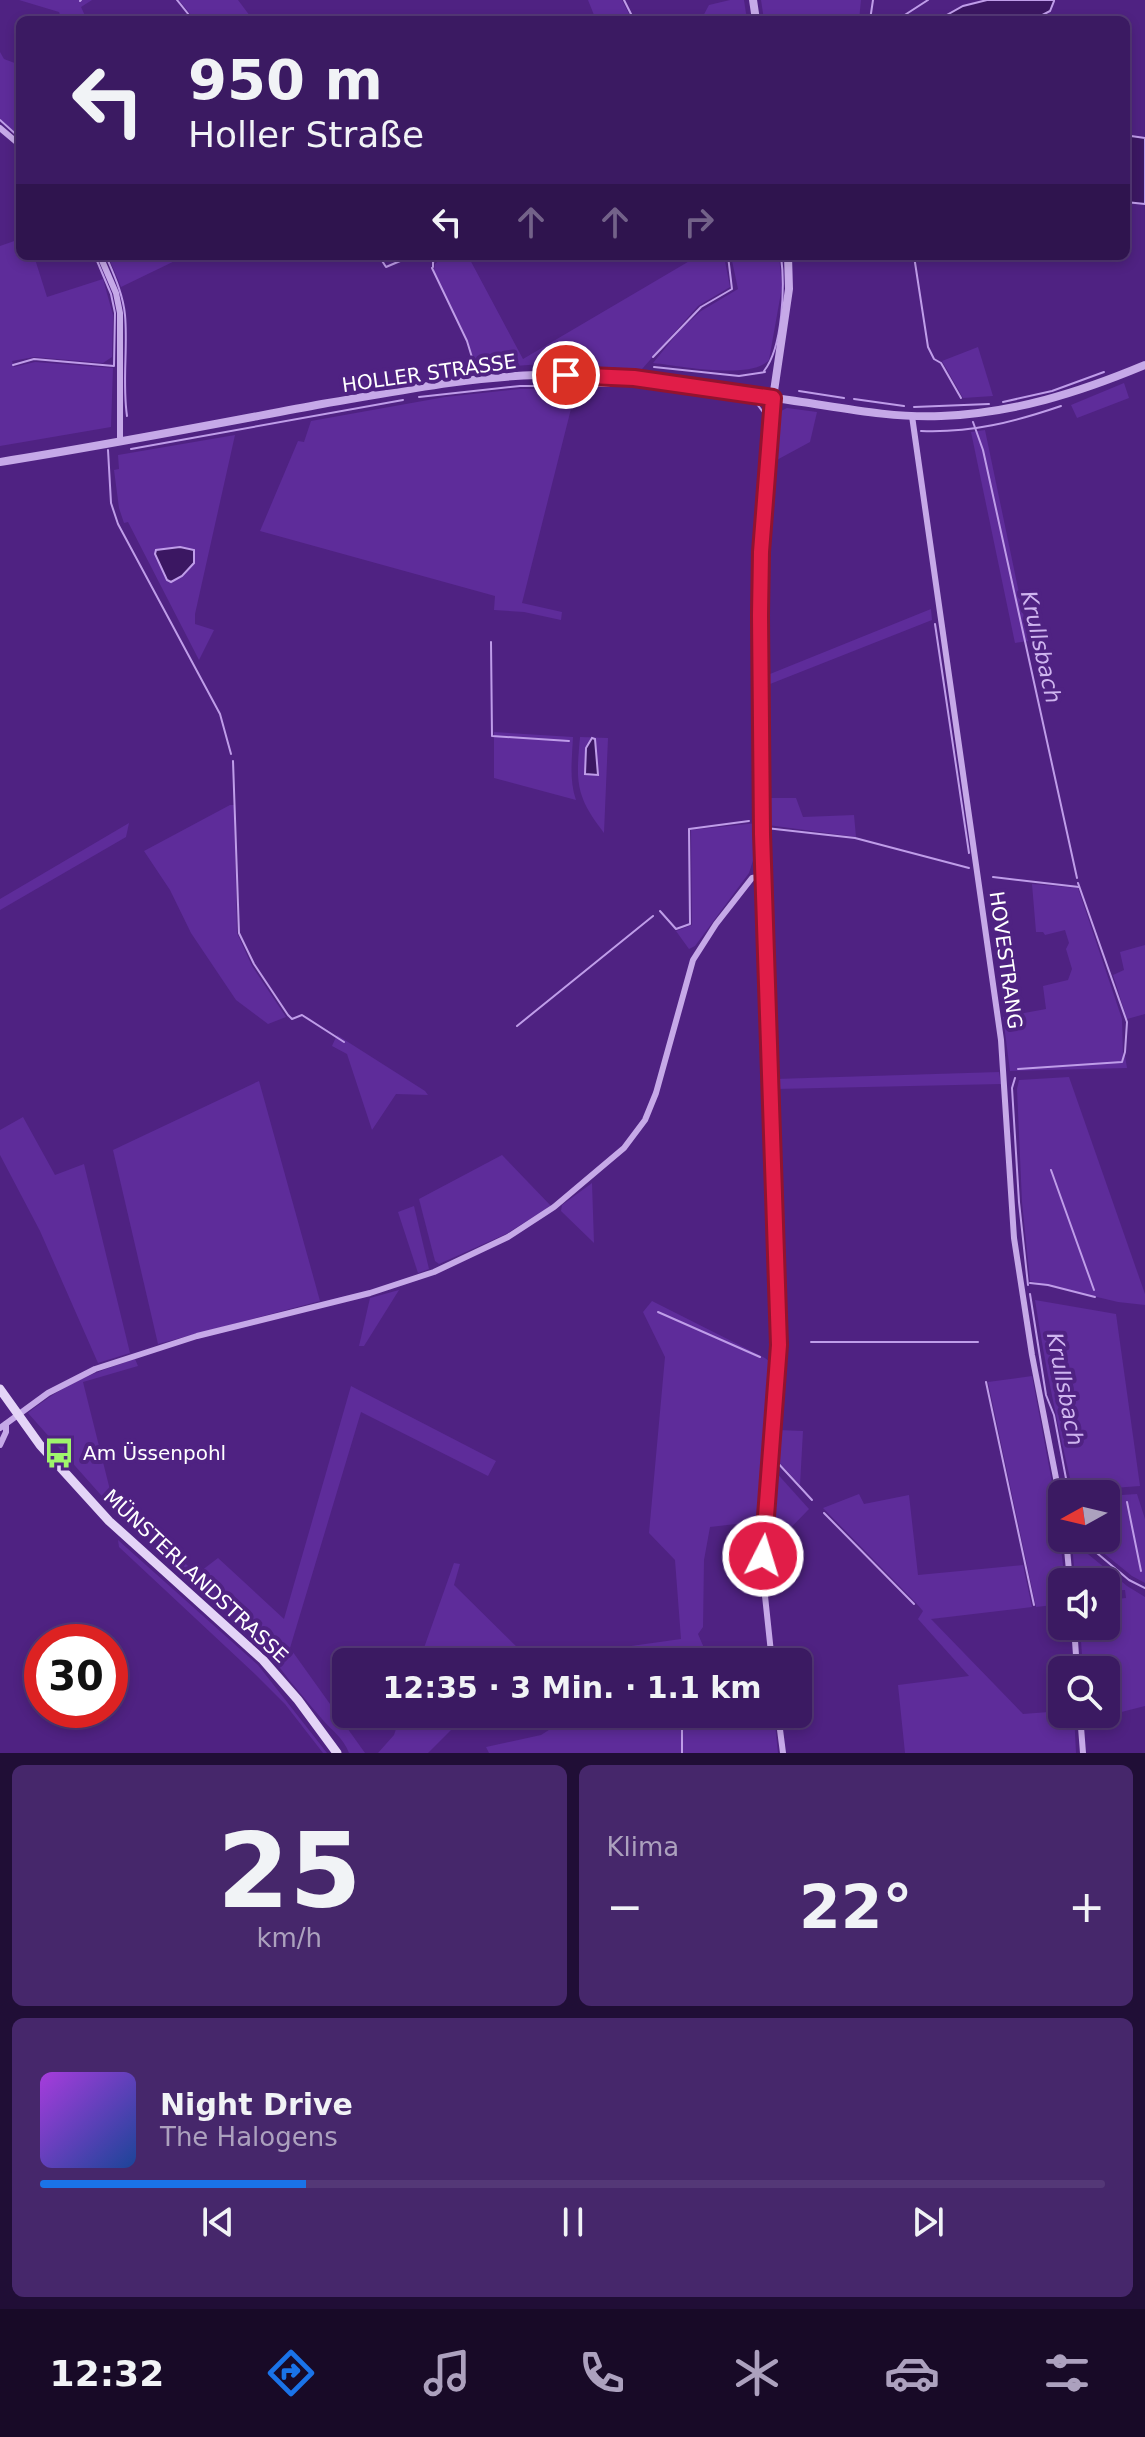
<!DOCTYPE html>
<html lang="de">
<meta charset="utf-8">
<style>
body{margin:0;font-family:"DejaVu Sans",sans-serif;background:#46276b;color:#f1f3f6;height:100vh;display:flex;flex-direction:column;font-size:30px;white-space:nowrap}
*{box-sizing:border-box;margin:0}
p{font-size:26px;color:#aca1be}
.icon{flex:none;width:44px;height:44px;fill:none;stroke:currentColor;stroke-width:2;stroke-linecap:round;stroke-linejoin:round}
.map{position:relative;height:1753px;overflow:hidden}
.sheet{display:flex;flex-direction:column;gap:12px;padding:12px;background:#200e36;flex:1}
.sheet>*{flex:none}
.banner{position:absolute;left:16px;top:16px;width:1114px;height:244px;border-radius:12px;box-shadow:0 4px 12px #0003,0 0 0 2px #543877;background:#3b1a62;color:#f1f3f6;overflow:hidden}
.needle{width:52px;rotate:262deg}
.controls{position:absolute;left:1048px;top:1480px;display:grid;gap:16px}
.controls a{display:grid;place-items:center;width:72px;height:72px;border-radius:12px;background:#3b1a62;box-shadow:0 4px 12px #0003,0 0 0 2px #543877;font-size:40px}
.speed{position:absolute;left:24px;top:1624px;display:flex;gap:16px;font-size:40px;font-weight:700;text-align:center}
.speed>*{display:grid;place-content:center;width:104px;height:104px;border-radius:50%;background:#3b1a62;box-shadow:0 4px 12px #0003,0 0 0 2px #543877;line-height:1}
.speed .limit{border:12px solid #d22;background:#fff;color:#111}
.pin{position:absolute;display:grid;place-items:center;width:68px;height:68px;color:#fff;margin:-34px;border:4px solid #fff;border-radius:50%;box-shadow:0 2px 8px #0007}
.me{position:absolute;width:88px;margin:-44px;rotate:5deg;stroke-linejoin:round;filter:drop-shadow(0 0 6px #0008)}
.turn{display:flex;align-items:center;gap:28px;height:168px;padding:0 40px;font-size:36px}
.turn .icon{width:104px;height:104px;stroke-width:2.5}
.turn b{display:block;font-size:56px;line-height:68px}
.lanes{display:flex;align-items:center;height:76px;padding:0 40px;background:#0003;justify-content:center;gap:40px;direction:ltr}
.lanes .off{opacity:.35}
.big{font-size:60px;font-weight:700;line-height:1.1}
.sheet .widget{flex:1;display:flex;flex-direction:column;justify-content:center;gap:12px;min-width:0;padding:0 28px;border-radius:12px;background:#46276b}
.sheet .dial{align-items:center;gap:0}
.dial b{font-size:104px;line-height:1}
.song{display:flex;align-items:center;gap:24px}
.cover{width:96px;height:96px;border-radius:12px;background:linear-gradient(135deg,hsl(280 70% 55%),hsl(220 70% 35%))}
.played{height:8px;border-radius:4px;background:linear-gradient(90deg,#1a73e8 25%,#543877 25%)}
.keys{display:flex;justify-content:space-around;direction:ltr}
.heat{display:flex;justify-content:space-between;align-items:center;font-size:44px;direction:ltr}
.sheet .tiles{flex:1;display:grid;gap:12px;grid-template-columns:1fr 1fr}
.widget:last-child{grid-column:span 2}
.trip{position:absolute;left:332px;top:1648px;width:480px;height:80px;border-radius:12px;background:#3b1a62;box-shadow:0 4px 12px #0003,0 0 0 2px #543877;font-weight:700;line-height:80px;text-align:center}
.menu{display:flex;height:128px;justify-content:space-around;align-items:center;background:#180a27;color:#aca1be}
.menu .icon{width:56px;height:56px}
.menu .active{color:#1a73e8}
.menu b{font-size:36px;color:#f1f3f6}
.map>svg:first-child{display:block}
</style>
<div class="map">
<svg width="1145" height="1753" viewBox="0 0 1145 1753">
<rect width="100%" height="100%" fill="#4f2282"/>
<!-- green -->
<g fill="#5e2c9a">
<path d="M 19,0 L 92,0 L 81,7 L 87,20 L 62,20 L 59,12 Z"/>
<path d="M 179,0 L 238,0 L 253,20 L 195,20 Z"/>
<path d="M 588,0 L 622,0 L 632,20 L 596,20 Z"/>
<path d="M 730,0 L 744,0 L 747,20 L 701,20 L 709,5 Z"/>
<path d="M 761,0 L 861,0 L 859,20 L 764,20 Z"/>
<path d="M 0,52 L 4,59 L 20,65 L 20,137 L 0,119 Z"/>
<path d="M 20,239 L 20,256 L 34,256 L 47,297 L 103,279 L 113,315 L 112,357 L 103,363 L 34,357 L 12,361 L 14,367 L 35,362 L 113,368 L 111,427 L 0,446 L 0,246 Z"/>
<path d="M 108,256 L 185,256 L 121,287 Z"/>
<path d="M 444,256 L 468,256 L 523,359 L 698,256 L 724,256 L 730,287 L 698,306 L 642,369 L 542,364 L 476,369 L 468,341 L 434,270 L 435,264 Z"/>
<path d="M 731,256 L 779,256 L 782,287 L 769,360 C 750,380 681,366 653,363 L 680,330 L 701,311 L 738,289 Z"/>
<path d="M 978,347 L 993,396 L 963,398 L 942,361 Z"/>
<path d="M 1124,383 L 1129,398 L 1077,418 L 1071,405 Z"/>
<path d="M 520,389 L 576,389 L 522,603 L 562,612 L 561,620 L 524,612 L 494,610 L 495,596 L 260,531 L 298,441 L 304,442 L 311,421 L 445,397 Z"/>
<path d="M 787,408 L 817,412 L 810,442 L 773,462 L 777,417 L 779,412 Z"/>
<path d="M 985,430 L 1029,641 L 1015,643 L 971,432 Z"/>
<path d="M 235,435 L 195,614 L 195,624 L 214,630 L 199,660 L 128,522 L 124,523 L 119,508 L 114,470 L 119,469 L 118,455 Z"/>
<path d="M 931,609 L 932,620 L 765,686 L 765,676 Z"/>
<path d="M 494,732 L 573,737 C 572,758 569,780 576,800 L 494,778 Z"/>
<path d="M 580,737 L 608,738 L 604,833 C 575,796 576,782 580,737 Z"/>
<path d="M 767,798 L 796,798 L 803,817 L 854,815 L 856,837 L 768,825 Z"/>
<path d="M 230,805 L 234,805 L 237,933 L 252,966 L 286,1017 L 268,1024 L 236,1000 L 191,933 L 170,890 L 144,851 Z"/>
<path d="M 129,823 L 126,837 L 0,910 L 0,899 Z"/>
<path d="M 757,823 L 757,848 L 749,873 L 695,946 L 689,949 L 676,931 L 692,925 L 691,830 Z"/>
<path d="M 1032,884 L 1078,888 L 1122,1019 L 1123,1056 L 1125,1056 L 1127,1068 L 1010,1071 L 1003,1017 L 1046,1009 L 1043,986 L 1068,980 L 1072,969 L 1066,949 L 1069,943 L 1065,930 L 1045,935 L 1043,932 L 1036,932 Z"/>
<path d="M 1145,945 L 1145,1014 L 1127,1019 L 1113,975 L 1124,970 L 1120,952 Z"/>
<path d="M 337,1035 L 425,1091 L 428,1095 L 396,1094 L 372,1130 L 347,1054 L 332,1046 Z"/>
<path d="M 999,1072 L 1001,1084 L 776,1089 L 775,1079 Z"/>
<path d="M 1069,1077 L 1145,1294 L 1145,1305 L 1118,1302 L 1030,1281 L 1022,1202 L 1017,1089 L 1019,1080 Z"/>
<path d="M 259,1081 L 320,1301 L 158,1344 L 113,1150 Z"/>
<path d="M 23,1117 L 55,1175 L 84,1164 L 130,1353 L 98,1363 L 40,1231 L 0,1155 L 0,1130 Z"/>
<path d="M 502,1155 L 551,1206 L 506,1234 L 439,1264 L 435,1261 L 419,1199 Z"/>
<path d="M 592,1183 L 594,1243 L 561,1211 L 562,1205 Z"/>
<path d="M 414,1206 L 429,1269 L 418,1273 L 398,1212 Z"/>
<path d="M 399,1290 L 364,1346 L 359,1346 L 370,1298 Z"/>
<path d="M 1035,1300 L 1116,1314 L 1140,1486 L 1073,1491 C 1058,1428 1045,1365 1035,1300 Z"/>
<path d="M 652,1301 L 765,1358 L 774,1365 L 762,1521 L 710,1527 L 704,1560 L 703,1627 L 698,1634 L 710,1662 L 568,1662 L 567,1655 L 681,1639 L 675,1560 L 649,1533 L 665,1357 L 643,1312 Z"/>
<path d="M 135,1359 L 138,1366 L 83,1382 L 112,1498 L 197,1574 L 218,1558 L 284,1619 L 351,1386 L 496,1461 L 488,1476 L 361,1412 L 290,1648 L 365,1753 L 349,1753 C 343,1737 332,1731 322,1719 C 300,1693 276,1666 259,1637 L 108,1503 L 28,1413 C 64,1384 92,1373 135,1359 Z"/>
<path d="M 1032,1376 L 1055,1498 L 1065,1582 L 1062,1582 L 1062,1604 L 1036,1607 L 988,1382 Z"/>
<path d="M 778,1430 L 803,1431 L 800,1485 L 776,1459 Z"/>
<path d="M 773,1469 L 809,1509 L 775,1544 L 767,1539 Z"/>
<path d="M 859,1494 L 864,1504 L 909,1495 L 918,1575 L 1023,1565 L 1032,1607 L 931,1619 L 1023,1714 L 1062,1711 L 1062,1714 L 1074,1714 L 1076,1753 L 905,1753 L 898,1685 L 969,1676 L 918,1619 L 923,1611 L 916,1603 L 823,1508 Z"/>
<path d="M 1137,1494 L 1145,1519 L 1145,1583 L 1132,1576 L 1085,1538 L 1106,1538 L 1106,1496 Z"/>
<path d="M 118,1540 L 258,1665 L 327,1753 L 323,1753 L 285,1704 L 256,1675 L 119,1547 Z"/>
<path d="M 1072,1541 L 1127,1586 L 1145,1597 L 1145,1706 L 1086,1721 L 1085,1714 L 1106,1714 L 1106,1670 L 1083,1670 L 1080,1626 L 1106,1626 L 1106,1600 L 1126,1598 L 1125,1590 L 1106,1591 L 1106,1582 L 1075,1582 Z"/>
<path d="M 454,1563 L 460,1564 L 454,1585 L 532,1662 L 419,1662 Z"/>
<path d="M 401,1714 L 467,1714 L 428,1753 L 378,1753 L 394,1735 Z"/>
<path d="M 574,1714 L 774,1714 L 778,1753 L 489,1753 L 486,1747 L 541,1735 Z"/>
</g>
<!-- water -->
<g fill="#3b1762" stroke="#bf9de9" stroke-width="2">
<path d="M 987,0 L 1054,0 L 1054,1 L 1050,11 L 1033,20 L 938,20 L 963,6 Z"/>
<path d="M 1131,136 L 1145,138 L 1145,204 L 1126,202 L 1126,170 Z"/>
<path d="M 180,547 L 194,550 L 194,563 L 182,576 L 171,582 L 167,580 L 155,554 L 156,550 Z"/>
<path d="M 592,738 L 595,739 L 598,775 L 585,774 L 586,748 Z"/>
</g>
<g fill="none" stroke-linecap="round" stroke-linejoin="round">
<!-- stream -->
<g stroke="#bf9de9" stroke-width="2">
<path d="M 177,0 L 193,20"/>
<path d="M 624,0 L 634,20"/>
<path d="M 80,1 L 81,0"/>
<path d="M 870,20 L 873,0"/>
<path d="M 897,20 L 928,0"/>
<path d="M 0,120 L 20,138"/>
<path d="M 106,256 C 114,275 123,294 125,315 C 128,349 122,382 127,416"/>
<path d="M 379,256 L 386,267 L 412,256"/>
<path d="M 914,256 L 928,347 L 934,359 L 941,363 L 961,398"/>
<path d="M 433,267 L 433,262 L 440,256"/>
<path d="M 432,268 L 467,341 L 474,364"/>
<path d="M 653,357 L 701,307 L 732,289 L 728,256"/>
<path d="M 13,365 L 34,359 L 114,366 L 115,313 L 111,294 L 95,256"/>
<path d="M 654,367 L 739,376 L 765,372"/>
<path d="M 764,371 C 783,347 785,286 781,256"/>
<path d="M 640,387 L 757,404 L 765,415 L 764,436"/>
<path d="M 799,391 L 844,398"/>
<path d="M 419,397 L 520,386 L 610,386"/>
<path d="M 854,399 L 904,406"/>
<path d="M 1003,402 L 1052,391 L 1104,372"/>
<path d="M 914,407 L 989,404"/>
<path d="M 973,422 L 983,450 L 1077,878"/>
<path d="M 921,431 C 971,433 1014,422 1061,406"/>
<path d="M 131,449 L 403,400"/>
<path d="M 108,450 L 111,503 L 118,524 L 220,714 L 231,754"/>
<path d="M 935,624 L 969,853"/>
<path d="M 491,642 L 492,736 L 569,741"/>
<path d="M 233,761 L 239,933 L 254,964 L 288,1015 L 292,1019 L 302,1015 L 344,1042"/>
<path d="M 766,828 L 855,838 L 969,868"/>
<path d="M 993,877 L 1079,887"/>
<path d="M 660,911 L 676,929 L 690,924 L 689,829 L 749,821"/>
<path d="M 517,1026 L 653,916"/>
<path d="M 1018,1069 L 1122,1062 L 1125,1052 L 1127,1022 L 1078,883"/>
<path d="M 1015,1078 L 1012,1088 L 1019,1202 L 1028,1285"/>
<path d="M 767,1109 L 774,1345"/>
<path d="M 1051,1170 L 1094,1290"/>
<path d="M 1030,1283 L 1048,1285 L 1095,1297"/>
<path d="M 1030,1294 L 1046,1395 L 1054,1415 L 1068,1489"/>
<path d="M 658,1312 L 760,1357"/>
<path d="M 811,1342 L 978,1342"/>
<path d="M 986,1382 L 1034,1605"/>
<path d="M 776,1461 L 812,1500"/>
<path d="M 1127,1502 L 1141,1571"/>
<path d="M 824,1513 L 914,1604"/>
<path d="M 1079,1538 L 1129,1580 L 1145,1588"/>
<path d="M 682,1753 L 682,1714"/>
</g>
<!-- minor -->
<g stroke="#c6a9e8" stroke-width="6">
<path d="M 0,128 L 20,145"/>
<path d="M 100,256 L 116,293 L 120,313 L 120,441"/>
<path d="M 912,416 L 1001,1040 L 1014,1238 L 1032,1355 L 1062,1509"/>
<path d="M 0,1428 L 48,1393 L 95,1369 L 197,1336 L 370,1293 L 434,1272 L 508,1237 L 554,1207 L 624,1148 L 645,1120 L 656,1093 L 693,960 L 716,924 L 752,878 L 763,876"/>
<path d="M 0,1445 L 6,1432 L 6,1424"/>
<path d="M 1066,1538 L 1070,1582"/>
<path d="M 1074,1626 L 1077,1670"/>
<path d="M 772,1662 L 763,1577 L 763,1556 L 779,1345 L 779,1298 C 772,1111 762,924 761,736 C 760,623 759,510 773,398"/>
<path d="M 778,1714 L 783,1753"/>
<path d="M 1080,1714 L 1083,1753"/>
</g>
<!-- tertiary -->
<g stroke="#c6a9e8" stroke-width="8">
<path d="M 753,0 L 756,20"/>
<path d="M 773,398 L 789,289 L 788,256"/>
<path d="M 0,462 C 108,445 215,424 322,404 C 394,392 465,377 538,375 C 627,372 715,389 802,402 C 848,409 894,418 941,416 C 1014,413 1078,393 1145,365"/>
</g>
<!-- secondary -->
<path stroke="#e4d4f7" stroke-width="9" d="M 0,1389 L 40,1445 L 109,1521 L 263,1660 L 298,1700 L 337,1753"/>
</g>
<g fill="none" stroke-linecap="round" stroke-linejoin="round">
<!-- route casing -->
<g stroke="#92132f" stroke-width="20">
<path id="route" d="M 566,375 L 634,378 L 773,398 L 761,552 L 760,615 L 762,834 L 779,1345 L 763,1556"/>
</g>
<!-- route -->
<use href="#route" stroke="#e11d48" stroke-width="14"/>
</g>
<!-- icons -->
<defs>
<g id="bus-bare" transform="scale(2.4)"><path d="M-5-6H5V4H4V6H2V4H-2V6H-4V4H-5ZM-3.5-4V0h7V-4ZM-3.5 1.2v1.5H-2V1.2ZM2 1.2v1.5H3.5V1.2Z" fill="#9ff46c" stroke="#4f2282" stroke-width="2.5" paint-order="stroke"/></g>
</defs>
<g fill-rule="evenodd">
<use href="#bus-bare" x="59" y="1453"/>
</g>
<g text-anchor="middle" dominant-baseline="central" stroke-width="8" stroke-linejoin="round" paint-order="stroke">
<!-- street labels -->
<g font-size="20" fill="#fff" stroke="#4f2282">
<text transform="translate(429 373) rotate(-8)">HOLLER STRASSE</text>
<text transform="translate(1006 960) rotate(82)">HOVESTRANG</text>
<text transform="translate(196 1576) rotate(43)">MÜNSTERLANDSTRASSE</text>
</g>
<!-- poi labels -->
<g font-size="20" fill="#fff" stroke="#4f2282" text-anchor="start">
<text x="83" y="1453">Am Üssenpohl</text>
</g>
<!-- water labels -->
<g font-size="22" font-style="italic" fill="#cfb5ef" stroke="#4f2282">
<text transform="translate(1041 647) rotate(77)">Krullsbach</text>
<text transform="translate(1065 1389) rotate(79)">Krullsbach</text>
</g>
</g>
</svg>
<div class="controls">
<a><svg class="needle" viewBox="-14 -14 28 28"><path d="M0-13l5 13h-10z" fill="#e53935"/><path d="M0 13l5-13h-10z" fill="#aca1be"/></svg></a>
<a><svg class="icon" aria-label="sound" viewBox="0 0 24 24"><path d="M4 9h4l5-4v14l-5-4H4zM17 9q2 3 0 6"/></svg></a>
<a><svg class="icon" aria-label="search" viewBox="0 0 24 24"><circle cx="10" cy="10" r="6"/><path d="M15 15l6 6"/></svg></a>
</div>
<div class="speed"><div class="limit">30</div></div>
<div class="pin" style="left:566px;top:375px;background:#d93025"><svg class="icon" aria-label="arrive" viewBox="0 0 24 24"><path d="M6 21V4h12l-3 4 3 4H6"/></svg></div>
<svg class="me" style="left:763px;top:1556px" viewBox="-20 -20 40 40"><circle r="17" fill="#e11d48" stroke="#fff" stroke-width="3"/><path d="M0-11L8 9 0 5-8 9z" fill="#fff"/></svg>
<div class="trip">12:35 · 3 Min. · 1.1 km</div>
<div class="banner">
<div class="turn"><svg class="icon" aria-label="left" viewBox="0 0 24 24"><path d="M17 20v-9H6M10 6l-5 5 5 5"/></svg><div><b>950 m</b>Holler Straße</div></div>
<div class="lanes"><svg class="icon" aria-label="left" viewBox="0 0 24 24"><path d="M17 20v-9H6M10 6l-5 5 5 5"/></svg><svg class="icon off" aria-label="ahead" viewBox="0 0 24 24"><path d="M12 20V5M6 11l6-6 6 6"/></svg><svg class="icon off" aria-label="ahead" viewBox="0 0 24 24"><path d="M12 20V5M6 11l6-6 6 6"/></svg><svg class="icon off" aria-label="right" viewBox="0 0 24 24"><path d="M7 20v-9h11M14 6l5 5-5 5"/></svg></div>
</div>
</div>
<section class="sheet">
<div class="tiles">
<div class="widget dial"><b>25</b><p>km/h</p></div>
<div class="widget"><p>Klima</p>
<div class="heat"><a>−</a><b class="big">22°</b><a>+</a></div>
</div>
<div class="widget">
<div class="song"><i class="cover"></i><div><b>Night Drive</b><p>The Halogens</p></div></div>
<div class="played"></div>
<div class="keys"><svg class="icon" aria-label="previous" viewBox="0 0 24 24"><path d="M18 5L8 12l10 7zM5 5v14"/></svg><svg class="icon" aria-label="pause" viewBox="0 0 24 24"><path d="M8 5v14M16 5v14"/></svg><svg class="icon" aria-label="next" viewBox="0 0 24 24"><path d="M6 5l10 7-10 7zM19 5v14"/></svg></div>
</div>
</div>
</section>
<nav class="menu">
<b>12:32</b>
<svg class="icon active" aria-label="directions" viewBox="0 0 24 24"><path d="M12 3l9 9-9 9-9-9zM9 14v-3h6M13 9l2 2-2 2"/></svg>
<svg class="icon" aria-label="music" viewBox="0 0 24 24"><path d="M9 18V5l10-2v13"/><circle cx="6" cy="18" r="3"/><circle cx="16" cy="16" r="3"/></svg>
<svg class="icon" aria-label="phone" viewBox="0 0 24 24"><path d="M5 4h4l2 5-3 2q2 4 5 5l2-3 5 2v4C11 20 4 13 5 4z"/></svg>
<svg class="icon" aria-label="climate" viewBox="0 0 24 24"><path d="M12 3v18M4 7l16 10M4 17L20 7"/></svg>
<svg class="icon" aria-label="car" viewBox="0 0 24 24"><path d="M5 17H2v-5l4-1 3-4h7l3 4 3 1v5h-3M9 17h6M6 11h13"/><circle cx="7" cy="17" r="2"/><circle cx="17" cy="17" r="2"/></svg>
<svg class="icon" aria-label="filters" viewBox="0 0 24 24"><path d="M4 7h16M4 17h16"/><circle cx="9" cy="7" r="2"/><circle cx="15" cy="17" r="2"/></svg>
</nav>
